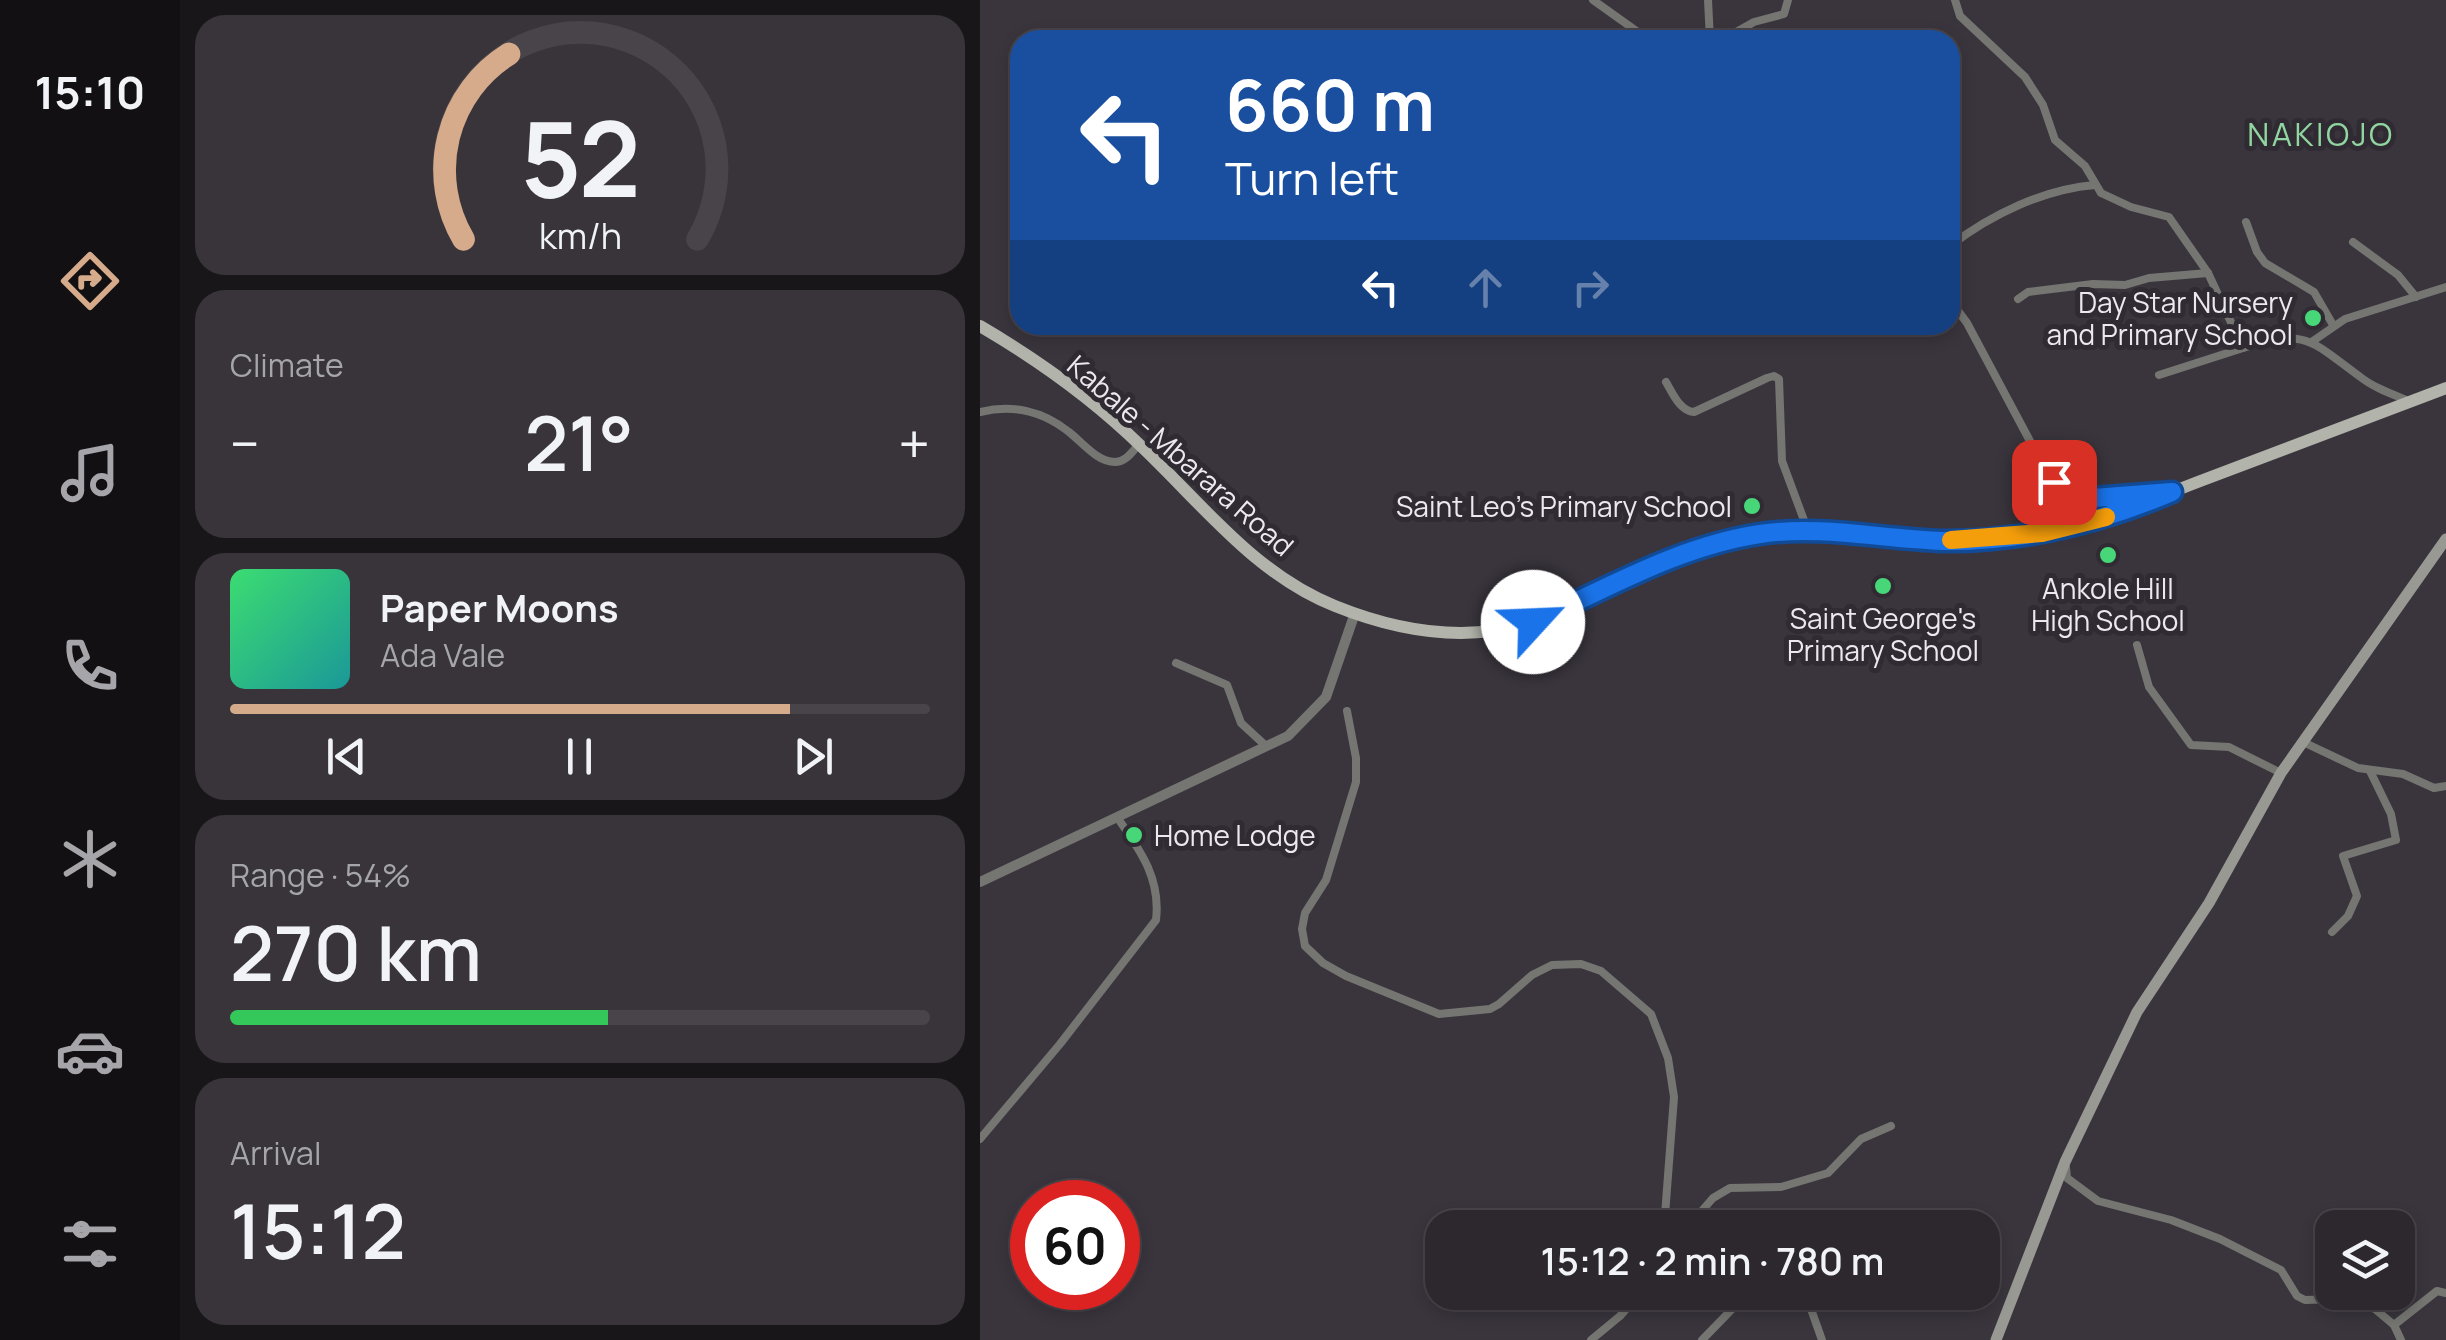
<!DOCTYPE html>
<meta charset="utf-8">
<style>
body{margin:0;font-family:Manrope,sans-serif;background:#38343a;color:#f1f3f6;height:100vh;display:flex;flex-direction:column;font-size:38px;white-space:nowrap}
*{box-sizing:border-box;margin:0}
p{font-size:32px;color:#a6a6aa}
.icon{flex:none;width:55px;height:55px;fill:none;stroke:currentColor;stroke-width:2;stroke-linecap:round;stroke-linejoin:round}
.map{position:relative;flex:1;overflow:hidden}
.panel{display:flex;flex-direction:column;gap:15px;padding:15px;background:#181619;width:800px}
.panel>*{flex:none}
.banner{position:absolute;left:30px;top:30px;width:950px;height:305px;border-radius:30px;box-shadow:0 5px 15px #0003,0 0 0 2px #48444a;background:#1a4fa0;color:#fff;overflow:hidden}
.controls{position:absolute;left:1335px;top:1210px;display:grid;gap:20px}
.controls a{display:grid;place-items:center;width:100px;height:100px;border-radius:20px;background:#2c282e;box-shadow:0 5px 15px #0003,0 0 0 2px #48444a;font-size:50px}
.speed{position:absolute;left:30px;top:1180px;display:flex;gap:20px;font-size:50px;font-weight:700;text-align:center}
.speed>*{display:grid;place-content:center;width:130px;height:130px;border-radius:50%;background:#2c282e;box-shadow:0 5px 15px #0003,0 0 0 2px #48444a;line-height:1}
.speed .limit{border:15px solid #d22;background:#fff;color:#111}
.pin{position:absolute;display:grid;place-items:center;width:85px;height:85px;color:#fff;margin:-42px;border-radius:20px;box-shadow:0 5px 15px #0006}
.me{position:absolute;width:110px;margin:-55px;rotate:65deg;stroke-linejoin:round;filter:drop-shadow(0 0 8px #0008)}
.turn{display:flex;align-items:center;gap:35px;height:210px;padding:0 50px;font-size:45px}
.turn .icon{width:130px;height:130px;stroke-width:2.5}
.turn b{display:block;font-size:70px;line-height:85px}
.lanes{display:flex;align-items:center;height:95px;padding:0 50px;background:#0003;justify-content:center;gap:50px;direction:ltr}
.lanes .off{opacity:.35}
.big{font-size:75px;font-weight:600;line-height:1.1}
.panel .widget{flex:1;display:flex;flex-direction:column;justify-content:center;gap:15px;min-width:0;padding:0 35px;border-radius:30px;background:#38343a}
.panel .dial{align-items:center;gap:0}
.dial svg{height:260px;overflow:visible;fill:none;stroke:#48444a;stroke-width:7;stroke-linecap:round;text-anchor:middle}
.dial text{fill:#f1f3f6;stroke:none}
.song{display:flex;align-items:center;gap:30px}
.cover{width:120px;height:120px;border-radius:15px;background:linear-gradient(135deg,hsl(140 70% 55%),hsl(180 70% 35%))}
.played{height:10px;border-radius:5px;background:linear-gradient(90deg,#d6ab8b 80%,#48444a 80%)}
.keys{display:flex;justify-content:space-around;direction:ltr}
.heat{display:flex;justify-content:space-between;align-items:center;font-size:55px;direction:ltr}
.charge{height:15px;border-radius:8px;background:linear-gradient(90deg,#34c759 54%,#48444a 0)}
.trip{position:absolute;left:445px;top:1210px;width:575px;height:100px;border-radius:30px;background:#2c282e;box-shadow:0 5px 15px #0003,0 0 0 2px #48444a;font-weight:600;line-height:100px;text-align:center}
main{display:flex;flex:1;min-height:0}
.tab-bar{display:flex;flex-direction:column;width:180px;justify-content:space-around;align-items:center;background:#121012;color:#a6a6aa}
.tab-bar .icon{width:70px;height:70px}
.tab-bar .selected{color:#d6ab8b}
.tab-bar b{font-size:45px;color:#f1f3f6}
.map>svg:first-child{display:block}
</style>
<main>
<nav class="tab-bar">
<b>15:10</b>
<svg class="icon selected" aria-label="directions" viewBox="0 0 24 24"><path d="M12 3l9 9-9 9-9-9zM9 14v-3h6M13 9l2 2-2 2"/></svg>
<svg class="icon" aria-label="music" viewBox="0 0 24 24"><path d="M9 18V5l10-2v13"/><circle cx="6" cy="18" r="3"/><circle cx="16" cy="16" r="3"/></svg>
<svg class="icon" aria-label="phone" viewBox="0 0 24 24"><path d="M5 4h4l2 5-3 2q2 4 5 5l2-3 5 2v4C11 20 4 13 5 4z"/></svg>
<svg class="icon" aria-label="climate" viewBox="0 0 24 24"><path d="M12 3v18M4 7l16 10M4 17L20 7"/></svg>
<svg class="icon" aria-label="car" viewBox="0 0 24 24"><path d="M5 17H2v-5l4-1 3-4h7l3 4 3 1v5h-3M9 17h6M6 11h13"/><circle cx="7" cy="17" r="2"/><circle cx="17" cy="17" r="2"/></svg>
<svg class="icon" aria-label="filters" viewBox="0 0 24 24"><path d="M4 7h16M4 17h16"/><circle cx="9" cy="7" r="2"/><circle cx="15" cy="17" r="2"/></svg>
</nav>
<section class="panel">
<div class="widget dial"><svg viewBox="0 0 100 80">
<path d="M14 69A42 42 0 1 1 86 69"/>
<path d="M14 69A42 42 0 0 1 28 12" stroke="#d6ab8b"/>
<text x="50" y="56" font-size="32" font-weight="700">52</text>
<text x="50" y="72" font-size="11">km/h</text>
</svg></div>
<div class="widget"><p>Climate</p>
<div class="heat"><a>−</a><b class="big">21°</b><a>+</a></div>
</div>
<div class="widget">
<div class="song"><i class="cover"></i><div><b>Paper Moons</b><p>Ada Vale</p></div></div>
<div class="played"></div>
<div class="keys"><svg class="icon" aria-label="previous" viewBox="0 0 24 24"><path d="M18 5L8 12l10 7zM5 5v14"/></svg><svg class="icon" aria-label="pause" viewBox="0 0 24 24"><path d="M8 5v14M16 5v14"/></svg><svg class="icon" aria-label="next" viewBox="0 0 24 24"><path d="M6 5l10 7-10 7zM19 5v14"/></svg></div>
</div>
<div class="widget"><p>Range · 54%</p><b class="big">270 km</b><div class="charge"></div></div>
<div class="widget"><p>Arrival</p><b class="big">15:12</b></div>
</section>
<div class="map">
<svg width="1466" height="1340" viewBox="0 0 1466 1340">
<rect width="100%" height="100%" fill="#3a353d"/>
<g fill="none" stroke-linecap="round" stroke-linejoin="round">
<!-- minor -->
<g stroke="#757672" stroke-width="8">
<path d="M 613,0 L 669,40"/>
<path d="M 728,0 L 730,40"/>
<path d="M 975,0 L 980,16 L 1045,77 L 1063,105 L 1075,140 L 1105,166 L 1121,193 L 1151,207 L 1189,217 L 1228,273 L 1263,348 C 1326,328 1330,340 1379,376 C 1394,388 1412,394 1429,401"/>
<path d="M 742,40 L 774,22 L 804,14 L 808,0"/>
<path d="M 1266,222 L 1277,252 L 1285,263 L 1334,292 L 1353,325"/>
<path d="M 1373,242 L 1418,275 L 1436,297"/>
<path d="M 970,246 C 1010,215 1064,189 1115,185"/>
<path d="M 1038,299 L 1048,292 L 1113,284 L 1145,285 L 1169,278 L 1228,273"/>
<path d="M 970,300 L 987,323 L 1059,458 L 1083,493 L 1111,500 L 1182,492"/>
<path d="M 1333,341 L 1365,319 L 1466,287"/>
<path d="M 1179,375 L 1263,348"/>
<path d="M 686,382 C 693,394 700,411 714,412 L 787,378 L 794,376 L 799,379 L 802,461 L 828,531"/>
<path d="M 0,412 C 32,404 63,411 89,432 C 102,442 117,462 135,462 C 146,462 152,452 159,444"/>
<path d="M 1157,645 L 1169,687 L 1211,745 L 1249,747 L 1301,773"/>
<path d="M 196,663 L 247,685 L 261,723 L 286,746"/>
<path d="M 367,711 L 376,758 L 376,782 L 346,880 L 325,913 L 322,929 L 325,946 L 343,963 L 366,976 L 459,1014 L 510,1009 L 519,1004 L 552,975 L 572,965 L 601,964 L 621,971 L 671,1014 L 688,1058 L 694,1097 L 684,1228"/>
<path d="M 1323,742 L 1378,768 L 1423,774 L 1454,788 L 1466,786"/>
<path d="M 1352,932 L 1368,916 L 1377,896 L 1363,856 L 1416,840 L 1411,814 L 1390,771"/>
<path d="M 0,1139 L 80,1044 L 176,920 C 181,878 160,850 137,817"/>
<path d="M 1086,1167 L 1087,1178 L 1118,1201 L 1191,1220 L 1240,1239 L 1301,1270 L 1317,1296 L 1325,1300 L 1357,1299 L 1395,1309 L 1414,1325 L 1421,1340"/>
<path d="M 707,1228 L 733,1198 L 750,1188 L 801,1187 L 848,1173 L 881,1139 L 911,1126"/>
<path d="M 825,1292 L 842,1340"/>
<path d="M 1414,1325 L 1457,1291 L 1466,1293"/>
<path d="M 611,1340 L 640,1316 L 661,1292"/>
<path d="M 722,1340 L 759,1302 L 775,1292"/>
</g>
<!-- tertiary -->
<path stroke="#757672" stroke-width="10" d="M 0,882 L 308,736 L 346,697 L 375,613"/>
<!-- secondary -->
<path stroke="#989992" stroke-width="11" d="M 1016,1340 L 1085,1162 L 1157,1012 L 1229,903 L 1301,773 L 1466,539"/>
<!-- primary -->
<path stroke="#b2b4ab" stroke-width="12" d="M 0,326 C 58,360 114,400 162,447 C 222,504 276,575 355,606 C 417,631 487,643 553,622 C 570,617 588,606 604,599 C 661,573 716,544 779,534 C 816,528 855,533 892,536 C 949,540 1005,543 1062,533 C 1118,524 1170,500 1223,480 C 1304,449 1385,418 1466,388"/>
</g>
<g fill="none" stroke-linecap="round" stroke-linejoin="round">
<!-- route casing -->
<g stroke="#114b97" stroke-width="25">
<path id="route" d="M 553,622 C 626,589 699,546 780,534 C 840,525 902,539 962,541 C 1042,542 1119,523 1192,492 L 1100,499 L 1083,494 L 1074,482"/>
</g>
<!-- route -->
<use href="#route" stroke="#1a73e8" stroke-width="18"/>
<!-- slow -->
<path stroke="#f59e0b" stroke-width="18" d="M 971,540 L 1062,533 L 1126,517"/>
</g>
<!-- markers -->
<g fill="#47d779" stroke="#302b33" stroke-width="4">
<circle cx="1333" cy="318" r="10"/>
<circle cx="772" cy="506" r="10"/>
<circle cx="1128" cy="555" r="10"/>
<circle cx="903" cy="586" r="10"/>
<circle cx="154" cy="835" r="10"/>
</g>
<g text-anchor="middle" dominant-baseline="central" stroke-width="10" stroke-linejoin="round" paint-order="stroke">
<!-- poi labels -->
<g font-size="28" fill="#ece9ee" stroke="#302b33" text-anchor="end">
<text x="1313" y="302">Day Star Nursery<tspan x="1313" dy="32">and Primary School</tspan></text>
<text x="752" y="506">Saint Leo's Primary School</text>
<text x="1128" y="588" text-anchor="middle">Ankole Hill<tspan x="1128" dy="32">High School</tspan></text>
<text x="903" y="618" text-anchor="middle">Saint George's<tspan x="903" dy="32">Primary School</tspan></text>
<text x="174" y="835" text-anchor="start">Home Lodge</text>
</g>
<!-- street labels -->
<g font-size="28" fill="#ece9ee" stroke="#302b33">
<text transform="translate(201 455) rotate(41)">Kabale - Mbarara Road</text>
</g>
<!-- quarter labels -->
<g font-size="32" letter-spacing="2.5" fill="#91d5a1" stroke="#302b33">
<text x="1341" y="134">NAKIOJO</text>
</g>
</g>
</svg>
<div class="controls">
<a><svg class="icon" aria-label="layers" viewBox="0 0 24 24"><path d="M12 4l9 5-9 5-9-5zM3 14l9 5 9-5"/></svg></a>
</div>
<div class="speed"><div class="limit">60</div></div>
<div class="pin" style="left:1074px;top:482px;background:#d93025"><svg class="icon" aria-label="arrive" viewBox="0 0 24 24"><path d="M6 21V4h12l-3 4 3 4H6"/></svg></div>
<svg class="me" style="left:553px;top:622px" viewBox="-20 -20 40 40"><circle r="19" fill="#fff"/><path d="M0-13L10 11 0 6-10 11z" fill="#1a73e8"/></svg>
<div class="trip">15:12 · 2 min · 780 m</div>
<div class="banner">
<div class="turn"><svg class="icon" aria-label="left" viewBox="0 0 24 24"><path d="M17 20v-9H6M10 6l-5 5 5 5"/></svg><div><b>660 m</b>Turn left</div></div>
<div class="lanes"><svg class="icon" aria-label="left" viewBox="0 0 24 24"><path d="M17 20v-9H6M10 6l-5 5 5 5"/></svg><svg class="icon off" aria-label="ahead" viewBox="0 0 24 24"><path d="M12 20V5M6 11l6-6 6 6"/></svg><svg class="icon off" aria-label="right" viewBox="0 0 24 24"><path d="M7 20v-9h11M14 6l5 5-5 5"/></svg></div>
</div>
</div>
</main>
